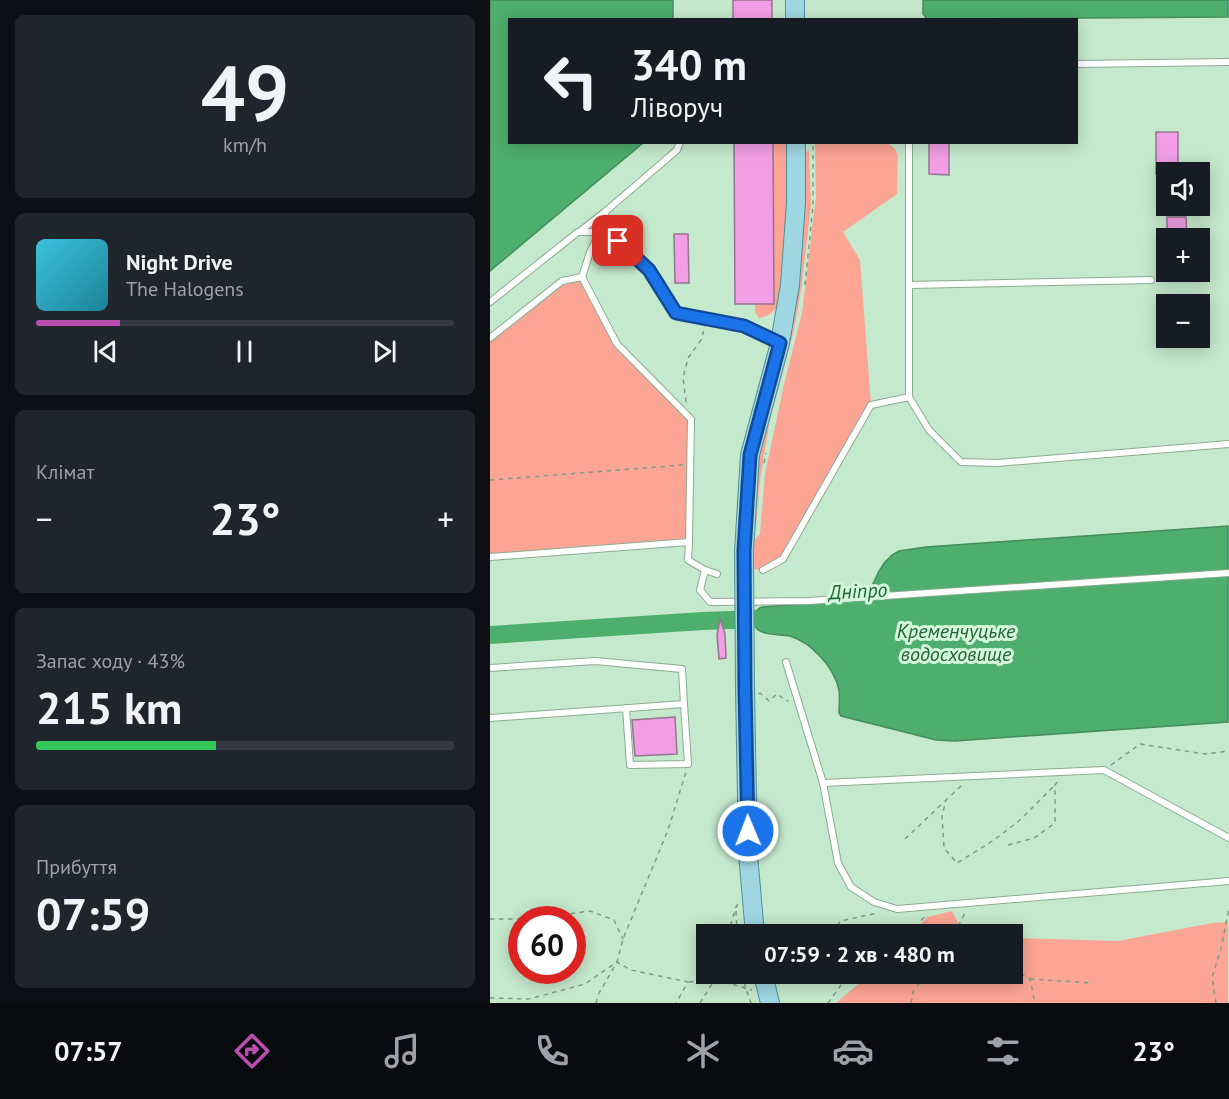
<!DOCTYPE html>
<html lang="uk">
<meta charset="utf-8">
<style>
body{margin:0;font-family:"PT Sans",sans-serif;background:#20242c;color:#f1f3f6;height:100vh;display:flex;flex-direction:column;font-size:22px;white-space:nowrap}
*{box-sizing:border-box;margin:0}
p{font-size:20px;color:#9ea1a6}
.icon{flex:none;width:33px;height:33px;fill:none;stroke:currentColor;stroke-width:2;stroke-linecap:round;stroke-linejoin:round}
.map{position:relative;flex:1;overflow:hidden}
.side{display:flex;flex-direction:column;gap:15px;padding:15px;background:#0d0f14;width:490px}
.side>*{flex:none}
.top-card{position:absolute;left:18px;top:18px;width:570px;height:126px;border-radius:0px;box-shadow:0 3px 15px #0003;background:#171b24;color:#f1f3f6;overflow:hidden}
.fabs{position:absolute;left:666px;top:162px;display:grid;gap:12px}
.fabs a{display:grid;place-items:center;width:54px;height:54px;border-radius:0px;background:#171b24;box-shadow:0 3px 15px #0003;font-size:30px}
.speed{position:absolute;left:18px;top:906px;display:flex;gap:12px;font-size:30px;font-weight:700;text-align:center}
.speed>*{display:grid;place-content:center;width:78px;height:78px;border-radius:50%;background:#171b24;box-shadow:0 3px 15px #0003;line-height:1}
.speed .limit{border:9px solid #d22;background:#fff;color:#111}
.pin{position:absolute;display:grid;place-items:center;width:51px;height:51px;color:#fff;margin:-26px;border-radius:12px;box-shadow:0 3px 9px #0006}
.me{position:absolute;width:66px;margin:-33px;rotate:359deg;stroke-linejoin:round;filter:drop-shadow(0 0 4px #0008)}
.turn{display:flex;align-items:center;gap:21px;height:126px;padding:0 24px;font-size:27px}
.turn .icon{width:78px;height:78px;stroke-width:2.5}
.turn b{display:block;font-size:42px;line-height:51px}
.big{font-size:45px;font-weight:700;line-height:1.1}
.side .tile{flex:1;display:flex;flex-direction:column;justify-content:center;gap:9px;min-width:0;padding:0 21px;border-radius:9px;background:#20242c}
.side .dial{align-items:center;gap:0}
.dial b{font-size:78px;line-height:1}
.song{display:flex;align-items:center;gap:18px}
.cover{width:72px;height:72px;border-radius:9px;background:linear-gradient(135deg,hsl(190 70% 55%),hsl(190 70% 35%))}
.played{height:6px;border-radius:3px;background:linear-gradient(90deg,#ba4faf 20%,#363941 20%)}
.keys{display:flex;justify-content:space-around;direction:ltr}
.heat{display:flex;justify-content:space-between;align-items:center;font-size:33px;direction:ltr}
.charge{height:9px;border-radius:4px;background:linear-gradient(90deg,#34c759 43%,#363941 0)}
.trip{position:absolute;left:206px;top:924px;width:327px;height:60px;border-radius:0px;background:#171b24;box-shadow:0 3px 15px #0003;font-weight:700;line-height:60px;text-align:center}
.dock{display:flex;height:96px;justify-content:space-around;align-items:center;background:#090b0e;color:#9ea1a6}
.dock .icon{width:42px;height:42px}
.dock .active{color:#ba4faf}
.dock b{font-size:27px;color:#f1f3f6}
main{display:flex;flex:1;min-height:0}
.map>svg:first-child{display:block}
</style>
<main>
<section class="side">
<div class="tile dial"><b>49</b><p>km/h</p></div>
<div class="tile">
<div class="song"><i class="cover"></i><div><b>Night Drive</b><p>The Halogens</p></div></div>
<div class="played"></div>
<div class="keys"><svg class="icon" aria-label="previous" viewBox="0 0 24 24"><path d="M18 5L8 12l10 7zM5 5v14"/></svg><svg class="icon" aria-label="pause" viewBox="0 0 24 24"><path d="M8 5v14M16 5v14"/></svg><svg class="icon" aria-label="next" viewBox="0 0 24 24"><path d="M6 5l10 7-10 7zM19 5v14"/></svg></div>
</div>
<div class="tile"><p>Клімат</p>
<div class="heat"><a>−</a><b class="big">23°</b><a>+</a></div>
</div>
<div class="tile"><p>Запас ходу · 43%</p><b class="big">215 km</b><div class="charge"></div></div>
<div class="tile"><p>Прибуття</p><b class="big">07:59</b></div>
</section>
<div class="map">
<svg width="739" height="1003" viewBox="0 0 739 1003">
<rect width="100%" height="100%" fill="#c5e9cd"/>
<!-- green -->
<g fill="#fca594">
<path d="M 378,142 L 398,143 L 405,149 L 408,156 L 407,194 L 353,232 L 370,260 L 381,405 L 293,559 L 273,570 L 263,569 L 263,542 L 270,534 L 275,474 L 294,384 L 312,313 L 326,197 L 325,144 Z"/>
<path d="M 283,143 L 294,143 L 298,146 L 299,200 L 291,301 C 285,310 280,317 269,318 L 265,312 L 265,304 L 284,303 Z"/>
<path d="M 319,149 L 321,205 L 311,291 L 304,330 L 279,425 L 270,480 L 266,528 L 263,531 L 263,494 L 314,155 Z"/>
<path d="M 92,277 L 127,344 L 201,419 L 199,542 L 0,557 L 0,338 L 72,281 Z"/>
<path d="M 462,911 L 474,934 L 422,934 L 437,917 Z"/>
<path d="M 738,922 L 738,1003 L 346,1003 L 380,974 L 522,974 L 522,938 L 628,941 L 722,923 Z"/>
</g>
<!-- water -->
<g fill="#4eae6d" stroke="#458d5c" stroke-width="1.5">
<path d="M 0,0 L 183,0 L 183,19 L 20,20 L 20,142 L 153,143 L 0,271 Z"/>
<path d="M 433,0 L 738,0 L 738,17 L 437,19 L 433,14 Z"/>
<path d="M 738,526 L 738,722 L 465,741 L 446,740 L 351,716 L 349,713 C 349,706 350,697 349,690 C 344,667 322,643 300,636 C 290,634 276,636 268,630 C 260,623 264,610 272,607 L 322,603 L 355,593 L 380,590 L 389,571 L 395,562 L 402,555 L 409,551 L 436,547 Z"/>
</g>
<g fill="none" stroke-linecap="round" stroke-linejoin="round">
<!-- river -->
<path stroke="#4eae6d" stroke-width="18" d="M 0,635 L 213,621 L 269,619"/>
</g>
<!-- building -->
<g fill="#f19ee5" stroke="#957690" stroke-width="1.5">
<rect x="243" y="0" width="39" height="20"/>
<path d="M 666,132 L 688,132 L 688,172 L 666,174 Z"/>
<path d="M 244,142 L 283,142 L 284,304 L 245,304 Z"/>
<path d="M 439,142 L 459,142 L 459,175 L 439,174 Z"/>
<path d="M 677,217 L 696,217 L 697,238 L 677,238 Z"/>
<path d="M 184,234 L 198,234 L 199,283 L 185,283 Z"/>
<path d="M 230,619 L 235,634 L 236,658 L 229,659 L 227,635 Z"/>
<path d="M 185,717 L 187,754 L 145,756 L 142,720 Z"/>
</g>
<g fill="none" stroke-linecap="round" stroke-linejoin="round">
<!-- lane casing -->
<g stroke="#8aad92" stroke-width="8">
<g id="lane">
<path d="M 586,64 L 739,62"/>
<path d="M 419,142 L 419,397 L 439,430 L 471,462 L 507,463 L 739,444"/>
<path d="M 89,232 L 116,211"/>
<path d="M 92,277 L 100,252 L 110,232 L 116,211 L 187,150 L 190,142"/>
<path d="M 419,285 L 661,280"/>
<path d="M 0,302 L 88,232 L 110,232 L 128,241 L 159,270 L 186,313 L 254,326 L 289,342"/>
<path d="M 0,338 L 72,281 L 92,277 L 127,344 L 201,419 L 199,542 L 0,557"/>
<path d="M 199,542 L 198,560 L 215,570 L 227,574"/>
<path d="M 215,570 L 210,590 L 220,602 L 319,601 L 739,573"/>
<path d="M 273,570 L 293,559 L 381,405 L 419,397"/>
<path d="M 296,662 L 333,783 L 348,863 L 361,887 L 384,902 L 407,909 L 739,881"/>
<path d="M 0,668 L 105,661 L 192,669 L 194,704"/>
<path d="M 0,718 L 194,704 L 198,764 L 140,765 L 136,708"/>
<path d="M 333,783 L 614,770 L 739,838"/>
</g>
</g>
<!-- primary casing -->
<g stroke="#4e9097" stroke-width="20">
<g id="primary">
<path d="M 305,20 L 305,0"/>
<path d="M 254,551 L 260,455 L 290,343 L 300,285 L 306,203 L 306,142"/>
<path d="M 255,689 L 258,854 L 265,934"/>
<path d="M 273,974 L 280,1003"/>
</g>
</g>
<!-- path -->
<g stroke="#819a86" stroke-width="1.5" stroke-dasharray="4.5 4.5" stroke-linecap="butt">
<path d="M 315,285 L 323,206 L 323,142"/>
<path d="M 196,402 L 193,378 L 198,358 L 211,340 L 215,326"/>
<path d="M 274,463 L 276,453"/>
<path d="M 0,480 L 193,465"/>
<path d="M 269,694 L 270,693 L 279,701 L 287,694 L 297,701 L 298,700"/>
<path d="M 621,765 L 650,744 L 715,754 L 739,751"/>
<path d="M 471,786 L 456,800 L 452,816 L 454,848 L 467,863 L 504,840 L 530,820 L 565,785"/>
<path d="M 415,839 L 455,801"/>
<path d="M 518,845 L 544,838 L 565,823 L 565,785 L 569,780"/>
<path d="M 246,911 L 247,934"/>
<path d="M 0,919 L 43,919 L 100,911 L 124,920 L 133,939"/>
<path d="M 238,934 L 246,907 L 248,904"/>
<path d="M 344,934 L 350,921 L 388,913"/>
<path d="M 419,934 L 436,915"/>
<path d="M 464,934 L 476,911"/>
<path d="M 522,972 L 528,972 L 540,979 L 545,1003"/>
<path d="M 251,974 L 261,1003"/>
<path d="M 540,979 L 601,983"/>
<path d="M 199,982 L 225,979 L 262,990"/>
<path d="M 0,998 L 39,999 L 95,984 L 127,962 L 133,939 L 178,830 L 196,772"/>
<path d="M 106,1003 L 108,995 L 127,962 L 141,970 L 198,982 L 186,1003"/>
<path d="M 210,1003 L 225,979 L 227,974"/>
<path d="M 338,1003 L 359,974"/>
<path d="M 421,1003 L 423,992 L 436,974"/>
<path d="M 726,1003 L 722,977 L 731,949 L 739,908"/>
</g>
<!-- lane -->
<use href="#lane" stroke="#fff" stroke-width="6"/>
<!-- primary -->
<use href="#primary" stroke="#9ed6e1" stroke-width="18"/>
<!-- primary-bridge casing -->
<g stroke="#4e9097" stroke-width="20" stroke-linecap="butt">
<path id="primary-bridge" d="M 254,551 L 255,689"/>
</g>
<!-- primary-bridge -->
<use href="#primary-bridge" stroke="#9ed6e1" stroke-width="18"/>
</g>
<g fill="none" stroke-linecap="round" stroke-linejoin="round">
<!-- route casing -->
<g stroke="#114b97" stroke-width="15">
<path id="route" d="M 128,241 L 159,270 L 186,313 L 254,326 L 290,343 L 260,455 L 254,551 L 255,689 L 258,831"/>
</g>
<!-- route -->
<use href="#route" stroke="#1a73e8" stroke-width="10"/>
</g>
<g text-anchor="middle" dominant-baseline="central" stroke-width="6" stroke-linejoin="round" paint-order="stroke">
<!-- water labels -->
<g font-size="20" font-style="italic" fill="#226539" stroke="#d2f7da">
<text transform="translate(368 591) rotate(-3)">Дніпро</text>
<text x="466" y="631">Кременчуцьке<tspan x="466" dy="23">водосховище</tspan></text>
</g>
</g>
</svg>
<div class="fabs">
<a><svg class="icon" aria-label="sound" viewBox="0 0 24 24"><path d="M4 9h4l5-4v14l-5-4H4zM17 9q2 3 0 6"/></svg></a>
<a>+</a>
<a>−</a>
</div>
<div class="speed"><div class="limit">60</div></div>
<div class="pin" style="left:128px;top:241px;background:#d93025"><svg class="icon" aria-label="arrive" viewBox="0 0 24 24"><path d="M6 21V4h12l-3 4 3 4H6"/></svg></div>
<svg class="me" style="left:258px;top:831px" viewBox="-20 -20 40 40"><circle r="17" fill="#1a73e8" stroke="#fff" stroke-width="3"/><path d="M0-11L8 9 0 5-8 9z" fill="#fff"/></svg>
<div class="trip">07:59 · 2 хв · 480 m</div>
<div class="top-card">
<div class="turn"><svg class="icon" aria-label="left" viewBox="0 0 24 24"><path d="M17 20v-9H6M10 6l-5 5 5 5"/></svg><div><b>340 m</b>Ліворуч</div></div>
</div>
</div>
</main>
<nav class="dock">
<b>07:57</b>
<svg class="icon active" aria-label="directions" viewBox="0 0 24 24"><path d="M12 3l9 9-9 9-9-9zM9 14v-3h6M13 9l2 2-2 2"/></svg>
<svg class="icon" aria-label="music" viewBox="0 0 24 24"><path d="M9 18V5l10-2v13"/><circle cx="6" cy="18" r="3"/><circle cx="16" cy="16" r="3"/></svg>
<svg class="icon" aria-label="phone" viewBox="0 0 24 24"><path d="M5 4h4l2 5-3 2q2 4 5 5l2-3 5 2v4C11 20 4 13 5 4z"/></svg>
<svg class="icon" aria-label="climate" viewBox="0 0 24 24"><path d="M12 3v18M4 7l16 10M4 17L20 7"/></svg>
<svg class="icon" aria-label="car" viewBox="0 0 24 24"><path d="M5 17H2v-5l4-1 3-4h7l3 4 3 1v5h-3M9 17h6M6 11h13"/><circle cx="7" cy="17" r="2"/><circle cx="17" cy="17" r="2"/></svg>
<svg class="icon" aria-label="filters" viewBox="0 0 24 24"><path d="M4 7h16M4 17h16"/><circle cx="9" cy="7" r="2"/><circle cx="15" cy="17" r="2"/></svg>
<b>23°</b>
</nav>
